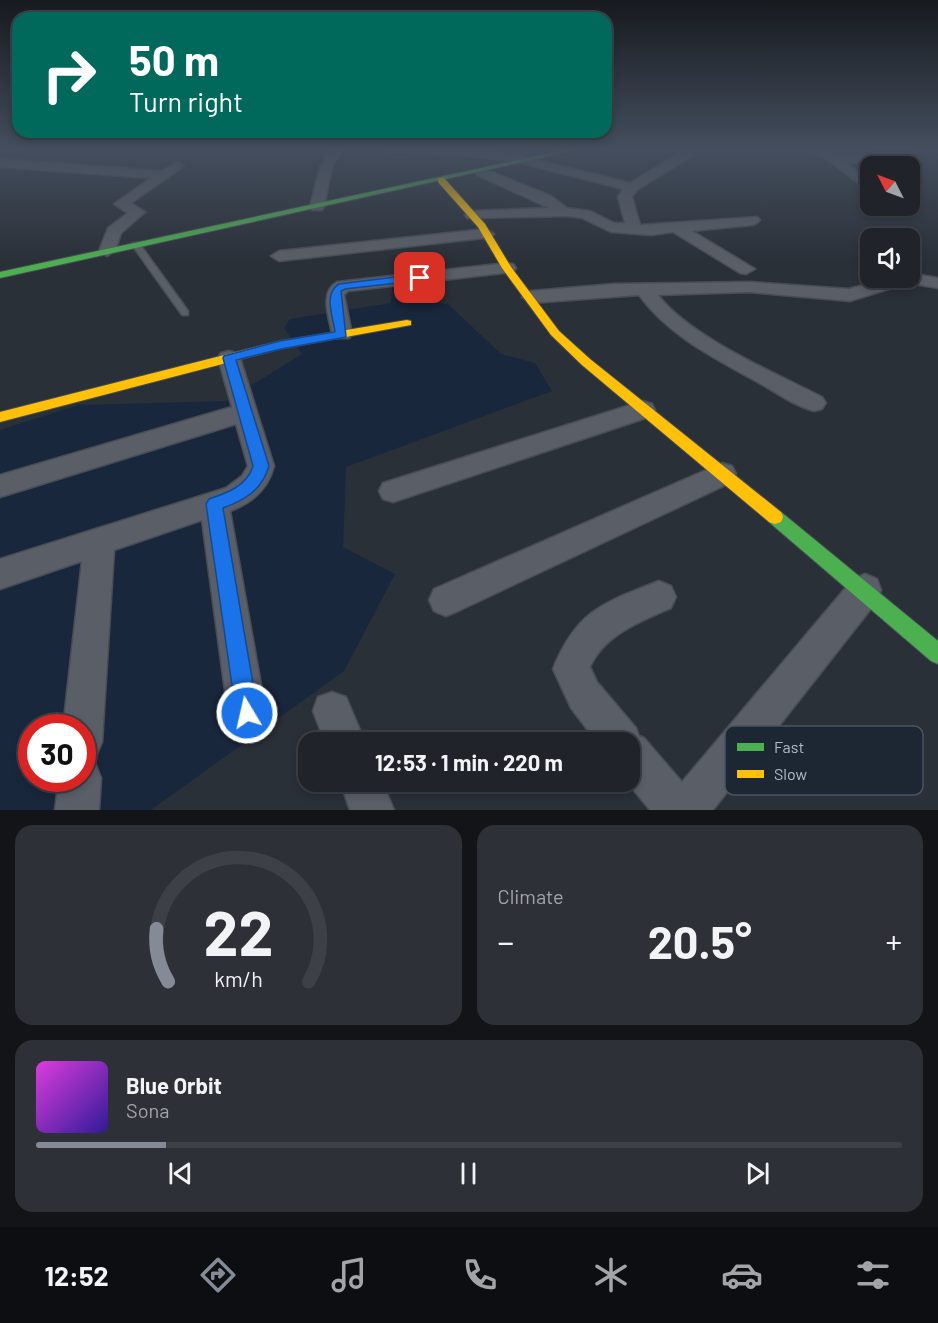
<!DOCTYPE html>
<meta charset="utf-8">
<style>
body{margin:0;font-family:Barlow,sans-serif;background:#2d3036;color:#f1f3f6;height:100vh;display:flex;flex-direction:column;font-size:22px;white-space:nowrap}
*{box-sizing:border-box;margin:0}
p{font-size:20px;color:#a2a4a8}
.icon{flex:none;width:33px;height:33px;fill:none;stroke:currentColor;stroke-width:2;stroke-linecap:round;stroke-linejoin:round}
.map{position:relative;height:810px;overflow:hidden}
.sheet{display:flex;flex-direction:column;gap:15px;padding:15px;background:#121417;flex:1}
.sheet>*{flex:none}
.hud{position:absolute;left:12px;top:12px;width:600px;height:126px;border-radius:18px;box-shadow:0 3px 9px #0003,0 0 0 2px #3d4147;background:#00695c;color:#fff;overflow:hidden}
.needle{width:39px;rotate:312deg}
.tools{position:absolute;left:860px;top:156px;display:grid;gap:12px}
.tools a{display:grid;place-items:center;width:60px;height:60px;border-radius:12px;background:#20242a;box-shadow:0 3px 9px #0003,0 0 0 2px #3d4147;font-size:30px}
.speed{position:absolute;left:18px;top:714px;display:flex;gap:12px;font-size:30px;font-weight:700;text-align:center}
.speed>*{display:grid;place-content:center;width:78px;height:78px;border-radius:50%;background:#20242a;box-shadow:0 3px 9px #0003,0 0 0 2px #3d4147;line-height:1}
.speed .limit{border:9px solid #d22;background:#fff;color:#111}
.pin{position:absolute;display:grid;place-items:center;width:51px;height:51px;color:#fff;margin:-26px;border-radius:12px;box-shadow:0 3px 9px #0006}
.me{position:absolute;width:66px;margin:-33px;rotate:351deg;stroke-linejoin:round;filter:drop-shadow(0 0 4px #0008)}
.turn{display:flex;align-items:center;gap:21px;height:126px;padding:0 18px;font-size:27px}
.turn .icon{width:78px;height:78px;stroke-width:2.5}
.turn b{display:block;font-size:42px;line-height:51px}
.big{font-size:45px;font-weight:700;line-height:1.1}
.sheet .tile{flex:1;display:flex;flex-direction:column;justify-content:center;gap:9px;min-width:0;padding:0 21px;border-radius:18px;background:#2d3036}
.sheet .dial{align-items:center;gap:0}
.dial svg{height:156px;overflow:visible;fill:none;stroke:#3d4147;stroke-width:7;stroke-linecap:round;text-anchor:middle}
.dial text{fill:#f1f3f6;stroke:none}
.song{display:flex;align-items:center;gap:18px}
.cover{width:72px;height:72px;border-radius:9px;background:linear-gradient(135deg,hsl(300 70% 55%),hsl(250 70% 35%))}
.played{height:6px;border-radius:3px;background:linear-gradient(90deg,#848b96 15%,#3d4147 15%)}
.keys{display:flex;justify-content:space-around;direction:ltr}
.heat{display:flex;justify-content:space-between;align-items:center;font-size:33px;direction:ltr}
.sheet .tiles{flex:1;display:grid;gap:15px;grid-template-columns:1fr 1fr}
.tile:last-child{grid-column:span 2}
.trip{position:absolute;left:298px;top:732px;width:342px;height:60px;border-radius:18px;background:#20242a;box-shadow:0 3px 9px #0003,0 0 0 2px #3d4147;font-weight:700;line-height:60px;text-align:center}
.tabs{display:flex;height:96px;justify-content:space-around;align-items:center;background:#0d0e11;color:#a2a4a8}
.tabs .icon{width:42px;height:42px}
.tabs .selected{color:#848b96}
.tabs b{font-size:27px;color:#f1f3f6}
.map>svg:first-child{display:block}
</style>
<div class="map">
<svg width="938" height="810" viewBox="0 0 938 810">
<rect width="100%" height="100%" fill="#2a3038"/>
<!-- water -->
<path fill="#19273c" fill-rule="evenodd" d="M 417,282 L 427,302 L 448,304 L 501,354 L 535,363 L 552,391 L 346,467 L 343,547 L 395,574 L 344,671 L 151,810 L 0,810 L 0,430 L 78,405 L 226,401 L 302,354 L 284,328 L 290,319 L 391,303 L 392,286 ZM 32,728 L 82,728 L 82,778 L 32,778 Z"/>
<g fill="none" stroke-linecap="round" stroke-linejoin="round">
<!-- lane casing -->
<g stroke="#484c55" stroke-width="3">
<path id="lane" d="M 133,243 L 139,243 L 188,311 L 188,315 L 182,315 L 132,245 Z"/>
</g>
<!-- street casing -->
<g stroke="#484c55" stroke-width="3">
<g id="street">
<path d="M 331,149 L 343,149 L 332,167 L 324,207 L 322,210 L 312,210 L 310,207 L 320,167 Z"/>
<path d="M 381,149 L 472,149 L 513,154 L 630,183 L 684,150 L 692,150 L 692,156 L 637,190 L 632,197 L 640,225 L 757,217 L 760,220 L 757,223 L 752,225 L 692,231 L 755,269 L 746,274 L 740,273 L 673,232 L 651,235 L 611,232 L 582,218 L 568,216 L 467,218 L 465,215 L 472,211 L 549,208 L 477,175 L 476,172 L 482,168 L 551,196 L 567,208 L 590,211 L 614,223 L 625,223 L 618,197 L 623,189 L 513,161 L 459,155 L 387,152 Z"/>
<path d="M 808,149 L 887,157 L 893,161 L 887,165 L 845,162 L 870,181 L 870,192 L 828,160 Z"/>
<path d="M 0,159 L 162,171 L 178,162 L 184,166 L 131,203 L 145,212 L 121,233 L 115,251 L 107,256 L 99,251 L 108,228 L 128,213 L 114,204 L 151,178 L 0,167 Z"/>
<path d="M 887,206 L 902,206 L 903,207 L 896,211 Z"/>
<path d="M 486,229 L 494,234 L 492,237 L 279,261 L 271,256 L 279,251 Z"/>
<path d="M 507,263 L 513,264 L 516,268 L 513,272 L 348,291 L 344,295 L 352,334 L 349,338 L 335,338 L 332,334 C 329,317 319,292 337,282 Z"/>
<path d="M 909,273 L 938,278 L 938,288 L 908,283 L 850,301 L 749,292 L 658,295 C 690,337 775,373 822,397 L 826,403 L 822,409 L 814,411 C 795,406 778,394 761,384 C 718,360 668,336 639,295 L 531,303 L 522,297 L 531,291 L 614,284 L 749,282 L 849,289 L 889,278 L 909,278 Z"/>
<path d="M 229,351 L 237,353 L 240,358 L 274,466 C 268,490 252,503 230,511 L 266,713 L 261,727 L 247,732 L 233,727 L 228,713 L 202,520 L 114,550 L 102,742 L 96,756 L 87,760 L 95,763 L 101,778 L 99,810 L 55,810 L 59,778 L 82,778 L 82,728 L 63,728 L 82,561 L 0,589 L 0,559 L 226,488 L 242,476 L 248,466 L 236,424 L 0,497 L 0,475 L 232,407 L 218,358 L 221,353 Z"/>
<path d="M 643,401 L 652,404 L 655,410 L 652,416 L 393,502 L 383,499 L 379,491 L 383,483 Z"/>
<path d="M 722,463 L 732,466 L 736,474 L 732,482 L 458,611 L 446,616 L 434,611 L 429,600 L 434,589 Z"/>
<path d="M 865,574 L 877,579 L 881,590 L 877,601 L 713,810 L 650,810 L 627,782 L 630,782 L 630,742 L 597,742 L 571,708 L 553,669 C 577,610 603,603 659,581 L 671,586 L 676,597 L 671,608 C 641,621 604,635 590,667 L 597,682 L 636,728 L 639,736 L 644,738 L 682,782 L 853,579 Z"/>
<path d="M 332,692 L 346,697 L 365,742 L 325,742 L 313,711 L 318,697 Z"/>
<path d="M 340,782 L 382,782 L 394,810 L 350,810 Z"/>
</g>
</g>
<!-- fast casing -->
<g stroke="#484c55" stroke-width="2">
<g id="fast">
<path d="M 569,149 L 581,149 L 0,278 L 0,272 Z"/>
<path d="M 775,510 L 781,512 L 938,641 L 938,664 L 931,661 L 769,522 L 767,517 L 769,512 Z"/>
</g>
</g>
<!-- slow casing -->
<g stroke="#484c55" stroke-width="2">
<g id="slow">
<path d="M 438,178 L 444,178 L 485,224 L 511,267 L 559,331 L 590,359 L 781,512 L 783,517 L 781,522 L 775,524 L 769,522 L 582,365 L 551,335 L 502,268 L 478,227 L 438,182 Z"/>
<path d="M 407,320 L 411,321 L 411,325 L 280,349 L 0,422 L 0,412 L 280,341 Z"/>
</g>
</g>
<!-- lane -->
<use href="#lane" fill="#5a5e66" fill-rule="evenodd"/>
<!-- street -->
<use href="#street" fill="#5a5e66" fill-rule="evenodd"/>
<!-- fast -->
<use href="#fast" fill="#4caf50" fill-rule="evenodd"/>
<!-- slow -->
<use href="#slow" fill="#ffc107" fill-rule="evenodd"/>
</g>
<!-- sky -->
<linearGradient id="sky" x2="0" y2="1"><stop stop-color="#171a1f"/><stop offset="0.57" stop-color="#444e5e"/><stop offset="1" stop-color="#444e5e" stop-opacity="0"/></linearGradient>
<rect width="938" height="262" fill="url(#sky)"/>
<!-- route -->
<path fill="#1a73e8" stroke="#114b97" stroke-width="1.5" d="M 420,274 L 425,278 L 423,280 L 345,289 L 341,291 L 346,337 L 281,349 L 236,360 L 269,466 C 262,490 245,500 223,508 L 258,713 L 255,721 L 247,724 L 240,721 L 236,713 L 206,504 L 209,499 C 227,493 247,486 253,466 L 223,358 L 224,356 L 280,341 L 335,332 C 333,316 323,294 339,284 Z"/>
<!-- legend -->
<rect x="725" y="726" width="198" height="69" rx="9" fill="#1d2633" stroke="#4a5360" stroke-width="1.5"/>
<rect x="737" y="743" width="27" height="8" fill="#4caf50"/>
<rect x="737" y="770" width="27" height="8" fill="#ffc107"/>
<g font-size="16" fill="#b4bcc9">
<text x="774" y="753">Fast</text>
<text x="774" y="780">Slow</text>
</g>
</svg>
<div class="tools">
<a><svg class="needle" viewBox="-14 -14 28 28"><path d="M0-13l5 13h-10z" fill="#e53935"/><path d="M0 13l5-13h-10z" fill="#a2a4a8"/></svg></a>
<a><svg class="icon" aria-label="sound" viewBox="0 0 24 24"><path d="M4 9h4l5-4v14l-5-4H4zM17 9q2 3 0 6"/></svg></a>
</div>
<div class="speed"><div class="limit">30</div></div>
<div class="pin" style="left:420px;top:278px;background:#d93025"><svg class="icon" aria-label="arrive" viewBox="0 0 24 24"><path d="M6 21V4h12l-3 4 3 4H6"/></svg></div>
<svg class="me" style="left:247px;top:713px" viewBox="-20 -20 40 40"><circle r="17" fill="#1a73e8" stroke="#fff" stroke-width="3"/><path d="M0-11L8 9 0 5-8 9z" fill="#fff"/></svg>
<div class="trip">12:53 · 1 min · 220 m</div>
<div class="hud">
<div class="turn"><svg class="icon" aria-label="right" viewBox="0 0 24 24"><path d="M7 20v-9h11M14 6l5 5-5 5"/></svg><div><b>50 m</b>Turn right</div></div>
</div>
</div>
<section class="sheet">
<div class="tiles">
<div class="tile dial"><svg viewBox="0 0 100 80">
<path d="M14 69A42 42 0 1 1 86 69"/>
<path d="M14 69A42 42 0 0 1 8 42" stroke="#848b96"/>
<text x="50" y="56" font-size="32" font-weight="700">22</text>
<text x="50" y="72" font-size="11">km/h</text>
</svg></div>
<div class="tile"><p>Climate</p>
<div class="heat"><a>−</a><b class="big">20.5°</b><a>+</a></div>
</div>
<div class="tile">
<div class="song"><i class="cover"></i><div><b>Blue Orbit</b><p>Sona</p></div></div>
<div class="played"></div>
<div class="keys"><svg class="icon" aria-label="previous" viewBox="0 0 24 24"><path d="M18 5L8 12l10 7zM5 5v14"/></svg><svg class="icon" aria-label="pause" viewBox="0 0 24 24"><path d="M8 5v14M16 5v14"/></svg><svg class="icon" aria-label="next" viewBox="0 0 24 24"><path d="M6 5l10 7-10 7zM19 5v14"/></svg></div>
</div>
</div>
</section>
<nav class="tabs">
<b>12:52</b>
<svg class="icon selected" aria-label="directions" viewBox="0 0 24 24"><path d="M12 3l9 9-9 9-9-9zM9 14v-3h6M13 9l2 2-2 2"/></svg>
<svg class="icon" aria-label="music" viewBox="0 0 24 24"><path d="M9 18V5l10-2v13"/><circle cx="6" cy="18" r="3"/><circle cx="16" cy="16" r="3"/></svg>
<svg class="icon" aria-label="phone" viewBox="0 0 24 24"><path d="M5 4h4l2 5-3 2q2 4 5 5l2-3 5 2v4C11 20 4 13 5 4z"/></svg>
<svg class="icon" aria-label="climate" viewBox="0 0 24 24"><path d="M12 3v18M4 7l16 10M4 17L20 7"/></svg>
<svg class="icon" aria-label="car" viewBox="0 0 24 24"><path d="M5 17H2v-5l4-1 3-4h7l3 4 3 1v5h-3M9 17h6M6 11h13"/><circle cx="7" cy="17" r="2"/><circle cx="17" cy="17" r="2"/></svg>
<svg class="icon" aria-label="filters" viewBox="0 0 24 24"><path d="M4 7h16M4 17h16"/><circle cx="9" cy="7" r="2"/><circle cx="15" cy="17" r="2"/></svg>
</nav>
